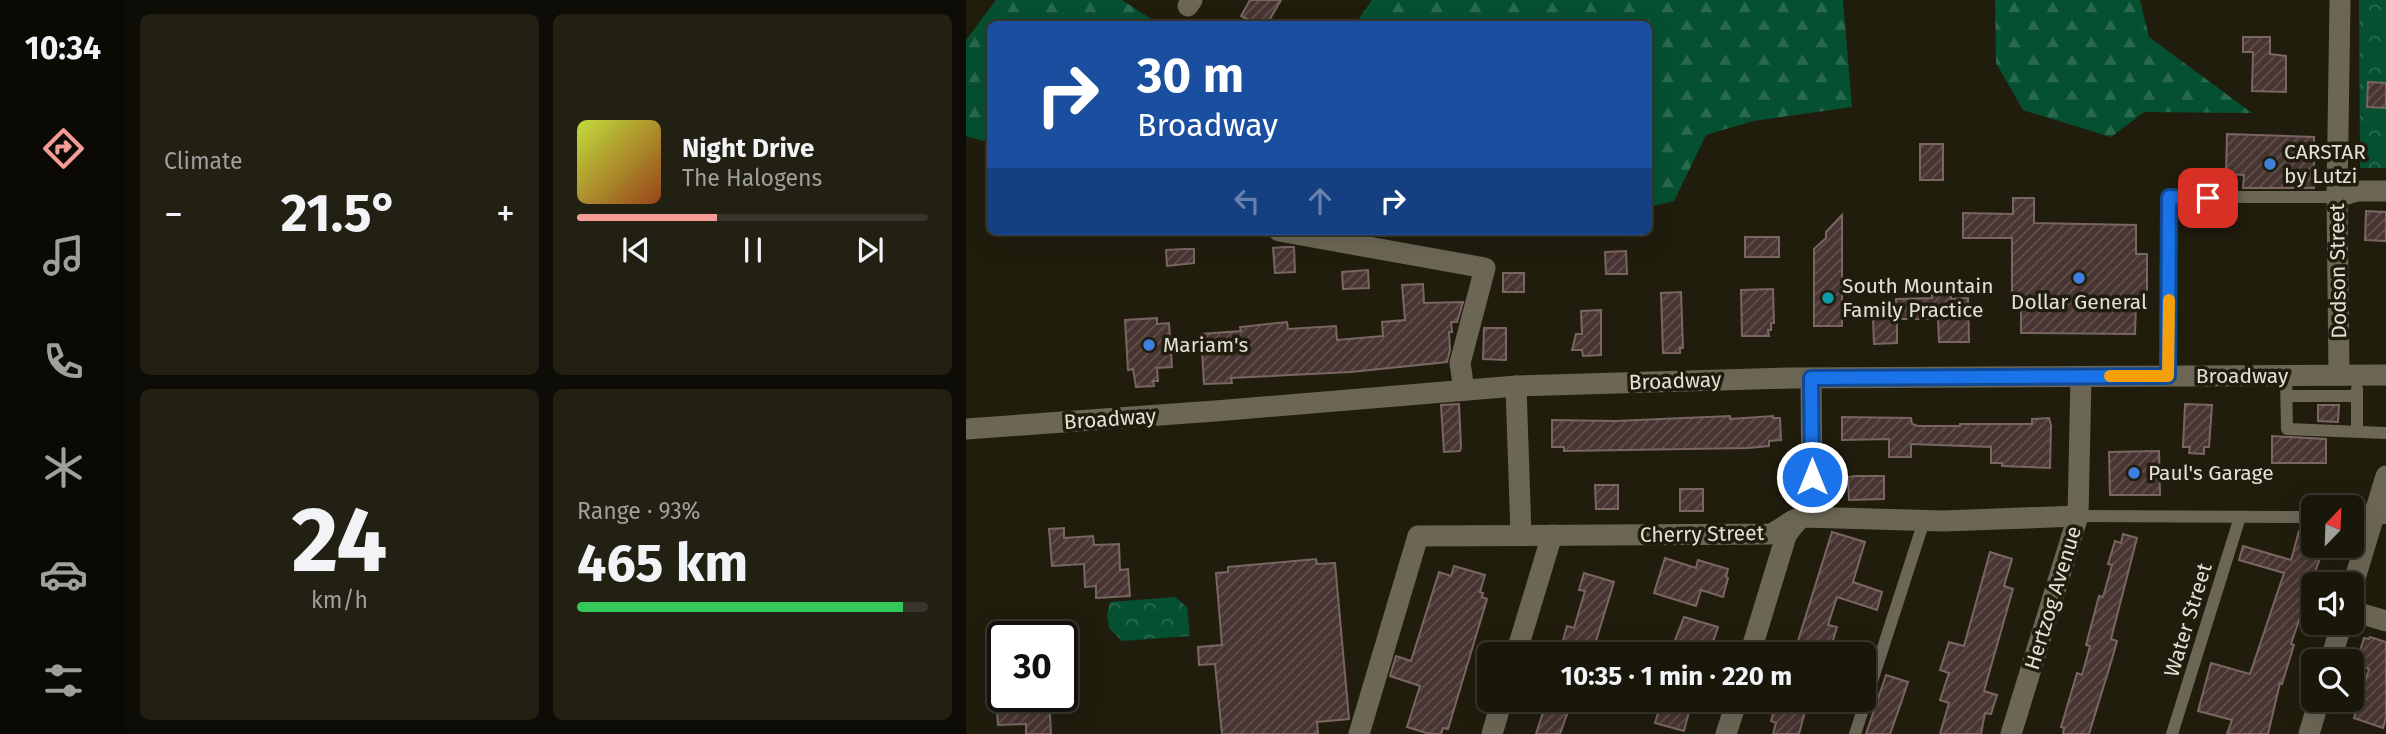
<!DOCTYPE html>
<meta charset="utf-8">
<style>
body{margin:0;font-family:"Fira Sans",sans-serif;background:#221f13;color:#f1f3f6;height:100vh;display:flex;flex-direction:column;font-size:26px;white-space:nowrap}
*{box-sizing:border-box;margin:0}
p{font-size:23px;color:#9f9f9c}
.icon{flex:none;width:38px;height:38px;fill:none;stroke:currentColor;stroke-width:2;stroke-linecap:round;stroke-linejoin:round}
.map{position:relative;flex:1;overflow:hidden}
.drawer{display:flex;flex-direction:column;gap:14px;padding:14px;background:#0e0c06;width:840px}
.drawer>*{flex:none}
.guide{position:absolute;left:21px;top:21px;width:665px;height:214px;border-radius:10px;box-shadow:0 7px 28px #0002,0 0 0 2px #37352b;background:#1a4fa0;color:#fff;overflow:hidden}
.needle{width:46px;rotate:23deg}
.fabs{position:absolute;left:1335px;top:495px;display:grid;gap:14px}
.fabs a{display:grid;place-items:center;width:63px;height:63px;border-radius:10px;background:#19160a;box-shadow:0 7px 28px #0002,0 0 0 2px #37352b;font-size:35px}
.speed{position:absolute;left:21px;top:621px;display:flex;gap:14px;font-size:35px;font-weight:700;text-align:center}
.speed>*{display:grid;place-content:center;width:91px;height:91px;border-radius:50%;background:#19160a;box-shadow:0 7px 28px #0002,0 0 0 2px #37352b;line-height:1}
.speed .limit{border:4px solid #111;border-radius:10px;background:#fff;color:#111}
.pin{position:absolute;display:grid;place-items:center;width:60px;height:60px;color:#fff;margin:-30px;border-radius:14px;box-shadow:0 4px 10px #0006}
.me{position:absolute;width:77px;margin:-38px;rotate:0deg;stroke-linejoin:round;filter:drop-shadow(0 0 5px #0008)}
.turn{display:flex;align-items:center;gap:24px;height:147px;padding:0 35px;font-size:32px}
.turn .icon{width:91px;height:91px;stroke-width:2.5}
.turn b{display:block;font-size:49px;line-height:60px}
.lanes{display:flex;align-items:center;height:66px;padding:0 35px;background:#0003;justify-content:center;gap:35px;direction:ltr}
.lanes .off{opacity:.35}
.big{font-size:52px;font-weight:700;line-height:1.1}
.drawer .widget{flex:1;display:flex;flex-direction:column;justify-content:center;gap:10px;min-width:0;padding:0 24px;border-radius:10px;background:#221f13}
.drawer .dial{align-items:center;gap:0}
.dial b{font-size:91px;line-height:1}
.song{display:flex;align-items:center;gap:21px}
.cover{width:84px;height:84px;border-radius:10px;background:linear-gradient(135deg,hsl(70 70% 55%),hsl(20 70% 35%))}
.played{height:7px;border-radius:4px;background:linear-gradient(90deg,#f59c96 40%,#37352b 40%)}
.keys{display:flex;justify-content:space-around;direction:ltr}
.heat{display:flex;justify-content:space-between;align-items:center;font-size:38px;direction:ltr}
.charge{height:10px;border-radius:5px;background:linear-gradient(90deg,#34c759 93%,#37352b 0)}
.drawer .tiles{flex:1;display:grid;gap:14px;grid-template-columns:repeat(2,1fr)}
.trip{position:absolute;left:511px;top:642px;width:399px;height:70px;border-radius:10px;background:#19160a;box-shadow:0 7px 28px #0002,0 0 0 2px #37352b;font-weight:700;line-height:70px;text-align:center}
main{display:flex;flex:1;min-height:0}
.dock{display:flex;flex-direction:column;width:126px;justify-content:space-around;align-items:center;background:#0a0904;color:#9f9f9c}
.dock .icon{width:49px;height:49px}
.dock .active{color:#f59c96}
.dock b{font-size:32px;color:#f1f3f6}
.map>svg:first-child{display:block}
</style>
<main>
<nav class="dock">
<b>10:34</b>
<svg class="icon active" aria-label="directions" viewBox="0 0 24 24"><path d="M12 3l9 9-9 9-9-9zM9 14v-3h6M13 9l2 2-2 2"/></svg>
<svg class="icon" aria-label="music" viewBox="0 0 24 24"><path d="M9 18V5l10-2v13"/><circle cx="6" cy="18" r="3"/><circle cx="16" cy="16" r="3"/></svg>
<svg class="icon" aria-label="phone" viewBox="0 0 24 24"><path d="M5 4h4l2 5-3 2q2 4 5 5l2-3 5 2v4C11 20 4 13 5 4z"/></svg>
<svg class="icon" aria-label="climate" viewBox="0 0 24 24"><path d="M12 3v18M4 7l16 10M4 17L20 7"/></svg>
<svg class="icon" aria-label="car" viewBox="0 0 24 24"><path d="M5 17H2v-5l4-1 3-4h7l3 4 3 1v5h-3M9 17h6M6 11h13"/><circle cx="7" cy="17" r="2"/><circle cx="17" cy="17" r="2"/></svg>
<svg class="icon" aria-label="filters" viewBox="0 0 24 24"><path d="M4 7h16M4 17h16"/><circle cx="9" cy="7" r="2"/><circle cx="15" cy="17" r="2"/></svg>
</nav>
<section class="drawer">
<div class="tiles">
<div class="widget"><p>Climate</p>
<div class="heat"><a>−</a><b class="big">21.5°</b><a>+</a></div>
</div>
<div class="widget">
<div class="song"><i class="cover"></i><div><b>Night Drive</b><p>The Halogens</p></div></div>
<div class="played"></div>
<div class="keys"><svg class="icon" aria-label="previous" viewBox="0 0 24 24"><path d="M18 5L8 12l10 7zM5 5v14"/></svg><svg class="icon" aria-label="pause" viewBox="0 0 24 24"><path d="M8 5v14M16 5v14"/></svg><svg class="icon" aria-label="next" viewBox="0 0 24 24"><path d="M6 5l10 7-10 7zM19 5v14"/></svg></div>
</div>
<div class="widget dial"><b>24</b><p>km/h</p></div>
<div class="widget"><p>Range · 93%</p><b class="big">465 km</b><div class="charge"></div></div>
</div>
</section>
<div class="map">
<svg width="1420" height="734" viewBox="0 0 1420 734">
<defs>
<pattern id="forest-firs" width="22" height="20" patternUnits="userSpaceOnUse" patternTransform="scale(1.75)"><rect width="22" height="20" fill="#065032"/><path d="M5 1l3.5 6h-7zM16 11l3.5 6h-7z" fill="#2a694f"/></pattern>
<pattern id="park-crowns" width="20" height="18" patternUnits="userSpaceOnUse" patternTransform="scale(1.75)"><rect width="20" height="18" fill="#065032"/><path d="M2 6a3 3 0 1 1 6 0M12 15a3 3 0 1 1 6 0" fill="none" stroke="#2a694f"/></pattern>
<pattern id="building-hatch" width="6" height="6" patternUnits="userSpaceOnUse" patternTransform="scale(1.75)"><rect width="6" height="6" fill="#483532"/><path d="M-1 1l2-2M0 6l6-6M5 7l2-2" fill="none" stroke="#62524f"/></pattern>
</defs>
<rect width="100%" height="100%" fill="#211d0d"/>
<!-- forest -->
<g fill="url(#forest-firs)">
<path d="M 30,0 L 156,0 L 193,24 L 24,24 L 24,143 L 0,136 L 0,40 Z"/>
<path d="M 406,0 L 877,0 L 886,107 L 787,121 L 740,135 L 708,201 L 683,207 L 682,24 L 389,24 Z"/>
<path d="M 1029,0 L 1174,0 L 1183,37 L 1286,113 L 1178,112 L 1145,137 L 1057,110 L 1030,63 Z"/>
</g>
<!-- park -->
<g fill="url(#park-crowns)">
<path d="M 1393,0 L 1420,0 L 1420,168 L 1394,168 Z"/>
<path d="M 209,597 L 221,607 L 224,636 L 156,641 L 143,628 L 141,614 L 144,602 Z"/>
</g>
<!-- building -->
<g fill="url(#building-hatch)" stroke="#7a6562" stroke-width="2">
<path d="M 284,0 L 315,0 L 301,24 L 291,24 L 275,16 Z"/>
<path d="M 1277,37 L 1304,37 L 1304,54 L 1320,56 L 1320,92 L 1286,91 L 1287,52 L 1277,52 Z"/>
<path d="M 1402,82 L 1420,83 L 1420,108 L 1401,107 Z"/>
<path d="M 1261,134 L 1348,137 L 1348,188 L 1277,188 L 1278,175 L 1260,174 Z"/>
<rect x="954" y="144" width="23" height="36"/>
<path d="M 1047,198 L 1068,198 L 1068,223 L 1170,225 L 1170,254 L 1181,254 L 1181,302 L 1170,302 L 1169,334 L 1055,333 L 1055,305 L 1046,305 L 1046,238 L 997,238 L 997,213 L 1047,214 Z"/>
<path d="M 1400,211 L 1420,212 L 1420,241 L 1399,240 Z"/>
<path d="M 876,215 L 876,326 L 848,326 L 848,249 L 860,238 L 860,232 Z"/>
<rect x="779" y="237" width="34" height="20"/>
<path d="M 318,247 L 328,247 L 329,272 L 309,273 L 307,248 Z"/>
<path d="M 219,249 L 228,249 L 228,263 L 201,266 L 200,250 Z"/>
<path d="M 660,251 L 661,274 L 640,274 L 639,252 Z"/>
<path d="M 402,270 L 403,288 L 377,289 L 376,272 Z"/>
<rect x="537" y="273" width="21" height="19"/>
<path d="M 457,284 L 458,303 L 497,302 L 491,322 L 485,322 L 486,332 L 483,332 L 484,350 L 481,362 L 385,372 L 265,378 L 266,383 L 238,384 L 235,334 L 275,331 L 274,327 L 321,322 L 322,329 L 370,326 L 371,340 L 417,336 L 416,322 L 439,320 L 436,285 Z"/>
<path d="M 966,284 L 985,284 L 985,299 L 1002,298 L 1003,342 L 973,342 L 972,319 L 931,319 L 931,343 L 908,344 L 907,319 L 899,319 L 898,305 L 930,305 L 930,299 L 966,298 Z"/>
<path d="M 807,289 L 808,323 L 805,323 L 805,330 L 802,330 L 803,336 L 776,336 L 775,290 Z"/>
<path d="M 715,292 L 717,348 L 714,348 L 714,353 L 697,353 L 695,293 Z"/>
<path d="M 635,310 L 635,355 L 617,356 L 616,350 L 606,350 L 610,334 L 616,334 L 615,311 Z"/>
<path d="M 191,318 L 191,324 L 203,323 L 206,367 L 191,368 L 192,381 L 187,381 L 188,386 L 170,387 L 167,369 L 162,370 L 159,320 Z"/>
<path d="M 518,328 L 540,328 L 540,360 L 517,359 Z"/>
<path d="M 493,404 L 495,447 L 494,451 L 478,452 L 475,405 Z"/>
<path d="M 1219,404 L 1246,405 L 1243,447 L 1238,447 L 1238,454 L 1223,453 L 1224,447 L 1217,447 Z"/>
<path d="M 1352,405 L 1373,405 L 1372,422 L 1352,421 Z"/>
<path d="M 764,416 L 764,419 L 807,416 L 807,418 L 814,418 L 815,440 L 803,441 L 803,446 L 782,448 L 598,451 L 598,447 L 586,447 L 586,420 L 649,421 Z"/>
<path d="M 876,417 L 945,418 L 946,424 L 952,426 L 994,426 L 994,424 L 1066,424 L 1066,419 L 1083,418 L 1085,425 L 1084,468 L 1036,466 L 1036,463 L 1025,463 L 1025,447 L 945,444 L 945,457 L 923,457 L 923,439 L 876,440 Z"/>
<path d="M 1306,436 L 1360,439 L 1360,463 L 1306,463 Z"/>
<path d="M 1193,451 L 1194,495 L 1144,495 L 1143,452 Z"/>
<path d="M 890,476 L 918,476 L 918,499 L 883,500 L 882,477 Z"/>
<path d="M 629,485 L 652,485 L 652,509 L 630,509 Z"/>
<rect x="714" y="489" width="23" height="22"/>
<path d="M 98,528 L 98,538 L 127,536 L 128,545 L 153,544 L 154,570 L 162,569 L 164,596 L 130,598 L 130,586 L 119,587 L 118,564 L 86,566 L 83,529 Z"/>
<path d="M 1333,531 L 1348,535 L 1348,546 L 1358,546 L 1325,644 L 1328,645 L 1316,684 L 1314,683 L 1302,734 L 1261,734 L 1266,720 L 1232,711 L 1245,663 L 1284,674 L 1318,573 L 1273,560 L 1277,546 L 1325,560 Z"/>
<path d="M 866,532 L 899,542 L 887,582 L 916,592 L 911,610 L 871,597 L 862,625 L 871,627 L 863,654 L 858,654 L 841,650 L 842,647 L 831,644 Z"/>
<path d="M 1157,534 L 1171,538 L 1145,639 L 1151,641 L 1146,659 L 1123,734 L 1097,734 L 1098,728 L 1095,727 L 1111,673 L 1116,675 L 1124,646 L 1120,645 L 1133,596 L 1137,597 L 1146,565 L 1142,564 L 1149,541 L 1155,543 Z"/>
<path d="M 1024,552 L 1046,559 L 1038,586 L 1047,589 L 1018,691 L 1031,695 L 1025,714 L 1019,713 L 1015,734 L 974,734 L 983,703 L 974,700 L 983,673 L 974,670 L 983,642 L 998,646 Z"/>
<path d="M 699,558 L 730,568 L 732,560 L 762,569 L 760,577 L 762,578 L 757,597 L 735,590 L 730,606 L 688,593 Z"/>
<path d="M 350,559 L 351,564 L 369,563 L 383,719 L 351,722 L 352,734 L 256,734 L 249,664 L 233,665 L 232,647 L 256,645 L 250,573 L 262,572 L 262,567 Z"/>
<path d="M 488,566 L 519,575 L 514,592 L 517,593 L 516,597 L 521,599 L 482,729 L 477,728 L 475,734 L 464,734 L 441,727 L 454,686 L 424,676 L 430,656 L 445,661 L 473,572 L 485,576 Z"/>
<path d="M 618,573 L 648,582 L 626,654 L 607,654 L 594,651 L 601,626 L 608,628 L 619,591 L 613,590 Z"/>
<path d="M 718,617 L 752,627 L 743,654 L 708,654 L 711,644 L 708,643 Z"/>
<path d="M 1404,637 L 1420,642 L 1420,718 L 1417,728 L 1388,718 L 1403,669 L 1390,664 L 1398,638 L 1403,639 Z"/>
<path d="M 920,675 L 942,682 L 935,703 L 924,734 L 900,734 Z"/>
<path d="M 30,696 L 83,696 L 85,734 L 60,734 L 60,724 L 32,725 Z"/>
<path d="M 581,700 L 606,700 L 594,734 L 570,734 Z"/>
<path d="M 696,700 L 724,708 L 718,731 L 689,723 Z"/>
<path d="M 811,700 L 842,700 L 833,734 L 807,734 L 810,723 L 805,721 Z"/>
</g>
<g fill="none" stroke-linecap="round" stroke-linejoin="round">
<!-- lane -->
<g stroke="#6c6755" stroke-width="12">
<path d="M 1202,376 L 1203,197 L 1371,197"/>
<path d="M 1320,376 L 1321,429 L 1420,433"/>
<path d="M 1321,396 L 1391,396"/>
<path d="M 1391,431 L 1391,389"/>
<path d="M 1112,516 L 1348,517"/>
<path d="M 1386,518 L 1420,518"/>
<path d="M 889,734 L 958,521"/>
<path d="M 1206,734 L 1274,517"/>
</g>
<!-- street -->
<g stroke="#6c6755" stroke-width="21">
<path d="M 222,6 L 226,0"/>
<path d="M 1371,197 L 1391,191 L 1420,191"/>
<path d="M 313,231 L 519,268 L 494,363 L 498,390"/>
<path d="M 1373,375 L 1371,197 L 1374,0"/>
<path d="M 550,386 L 555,535"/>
<path d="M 1386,588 L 1420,476"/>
<path d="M 1386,611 L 1420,621"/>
<path d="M 550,654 L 586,535"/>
<path d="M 784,654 L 820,536 C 827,523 839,516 846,502 L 845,378"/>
<path d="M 1364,662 L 1376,623"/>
<path d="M 393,734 L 452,536 L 804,534 C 817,530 823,519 837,517 L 977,521 L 1112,516"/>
<path d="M 526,734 L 536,700"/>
<path d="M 760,734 L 771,700"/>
<path d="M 1045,734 L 1112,516 L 1115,377"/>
<path d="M 1343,734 L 1353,700"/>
</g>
<!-- secondary -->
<path stroke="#6c6755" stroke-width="21" d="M 0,429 L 249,411 L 550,386 L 825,378 L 1420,375"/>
</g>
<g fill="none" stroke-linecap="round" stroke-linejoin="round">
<!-- route casing -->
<g stroke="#114b97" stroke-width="18">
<path id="route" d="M 846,477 L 845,378 L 1202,376 L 1203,197 L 1242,198"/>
</g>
<!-- route -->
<use href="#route" stroke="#1a73e8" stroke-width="12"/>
<!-- slow -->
<path stroke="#f59e0b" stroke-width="12" d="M 1144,376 L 1202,376 L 1203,300"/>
</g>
<!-- markers -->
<g fill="#3f7fe0" stroke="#211d0d" stroke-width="2.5">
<circle cx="1304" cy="164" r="7"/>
<circle cx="1113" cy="278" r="7"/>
<circle cx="183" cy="345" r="7"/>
<circle cx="1168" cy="473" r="7"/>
</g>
<circle fill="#0f9aa8" stroke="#211d0d" stroke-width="2.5" cx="862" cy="298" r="7"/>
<g text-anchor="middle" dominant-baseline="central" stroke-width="7" stroke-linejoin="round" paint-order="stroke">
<!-- poi labels -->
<g font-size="21" fill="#e3e0d6" stroke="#211d0d" text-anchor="start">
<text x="1318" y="152">CARSTAR<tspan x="1318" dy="24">by Lutzi</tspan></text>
<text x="876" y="286">South Mountain<tspan x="876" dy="24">Family Practice</tspan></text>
<text x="1113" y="302" text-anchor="middle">Dollar General</text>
<text x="197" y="345">Mariam's</text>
<text x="1182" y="473">Paul's Garage</text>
</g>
<!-- street labels -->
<g font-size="21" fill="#e3e0d6" stroke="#211d0d">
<text transform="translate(1372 271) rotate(-91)">Dodson Street</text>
<text x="1276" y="376">Broadway</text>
<text transform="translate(709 381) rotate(-2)">Broadway</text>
<text transform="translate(144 419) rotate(-4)">Broadway</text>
<text transform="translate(736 534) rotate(-1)">Cherry Street</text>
<text transform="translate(1087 598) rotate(-73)">Hertzog Avenue</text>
<text transform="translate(1222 620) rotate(-73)">Water Street</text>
</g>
</g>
</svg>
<div class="fabs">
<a><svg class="needle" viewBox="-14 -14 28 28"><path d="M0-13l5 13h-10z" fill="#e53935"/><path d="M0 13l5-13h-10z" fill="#9f9f9c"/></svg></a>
<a><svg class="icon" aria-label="sound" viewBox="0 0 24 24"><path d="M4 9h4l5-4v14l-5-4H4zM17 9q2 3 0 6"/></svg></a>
<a><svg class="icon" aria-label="search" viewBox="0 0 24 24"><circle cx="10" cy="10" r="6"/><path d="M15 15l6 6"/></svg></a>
</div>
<div class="speed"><div class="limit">30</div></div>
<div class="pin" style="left:1242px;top:198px;background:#d93025"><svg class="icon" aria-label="arrive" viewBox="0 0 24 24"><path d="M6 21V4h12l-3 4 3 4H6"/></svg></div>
<svg class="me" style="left:846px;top:477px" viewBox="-20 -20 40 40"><circle r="17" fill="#1a73e8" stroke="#fff" stroke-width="3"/><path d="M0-11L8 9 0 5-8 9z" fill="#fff"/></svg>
<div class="trip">10:35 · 1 min · 220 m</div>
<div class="guide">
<div class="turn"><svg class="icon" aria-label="right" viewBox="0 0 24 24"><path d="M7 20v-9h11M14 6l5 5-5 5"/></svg><div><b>30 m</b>Broadway</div></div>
<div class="lanes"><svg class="icon off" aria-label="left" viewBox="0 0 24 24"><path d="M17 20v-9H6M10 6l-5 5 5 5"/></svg><svg class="icon off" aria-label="ahead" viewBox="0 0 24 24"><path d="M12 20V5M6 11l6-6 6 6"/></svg><svg class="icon" aria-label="right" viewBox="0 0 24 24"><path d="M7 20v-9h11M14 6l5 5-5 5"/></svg></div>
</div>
</div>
</main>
